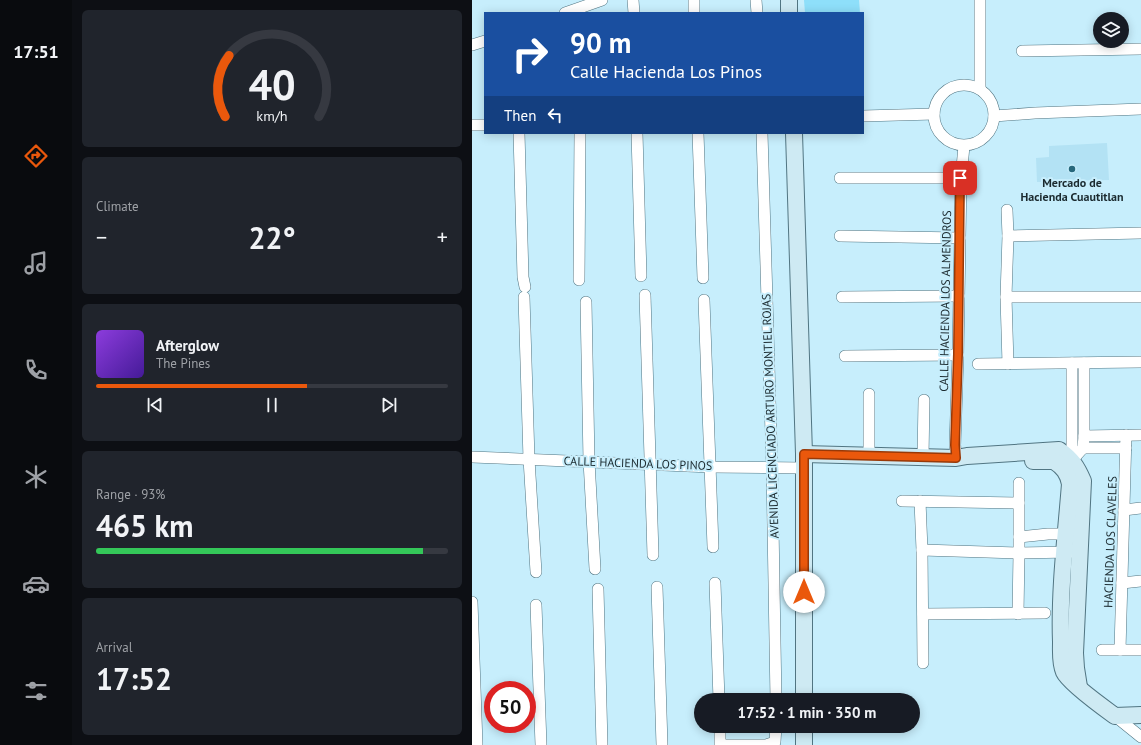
<!DOCTYPE html>
<meta charset="utf-8">
<style>
body{margin:0;font-family:"PT Sans",sans-serif;background:#20242c;color:#f1f3f6;height:100vh;display:flex;flex-direction:column;font-size:15px;white-space:nowrap}
*{box-sizing:border-box;margin:0}
p{font-size:13px;color:#9ea1a6}
.icon{flex:none;width:22px;height:22px;fill:none;stroke:currentColor;stroke-width:2;stroke-linecap:round;stroke-linejoin:round}
.map{position:relative;flex:1;overflow:hidden}
.details{display:flex;flex-direction:column;gap:10px;padding:10px;background:#0d0f14;width:400px}
.details>*{flex:none}
.top-card{position:absolute;left:12px;top:12px;width:380px;height:122px;border-radius:0px;box-shadow:0 2px 10px #0003;background:#1a4fa0;color:#fff;overflow:hidden}
.buttons{position:absolute;left:621px;top:12px;display:grid;gap:8px}
.buttons a{display:grid;place-items:center;width:36px;height:36px;border-radius:50%;background:#171b24;box-shadow:0 2px 10px #0003;font-size:20px}
.speed{position:absolute;left:12px;top:681px;display:flex;gap:8px;font-size:20px;font-weight:700;text-align:center}
.speed>*{display:grid;place-content:center;width:52px;height:52px;border-radius:50%;background:#171b24;box-shadow:0 2px 10px #0003;line-height:1}
.speed .limit{border:6px solid #d22;background:#fff;color:#111}
.pin{position:absolute;display:grid;place-items:center;width:34px;height:34px;color:#fff;margin:-17px;border-radius:8px;box-shadow:0 2px 6px #0006}
.me{position:absolute;width:44px;margin:-22px;rotate:0deg;stroke-linejoin:round;filter:drop-shadow(0 0 3px #0008)}
.turn{display:flex;align-items:center;gap:14px;height:84px;padding:0 20px;font-size:18px}
.turn .icon{width:52px;height:52px;stroke-width:2.5}
.turn b{display:block;font-size:28px;line-height:34px}
.then{display:flex;align-items:center;height:38px;padding:0 20px;background:#0003;gap:8px;font-size:15px}
.big{font-size:30px;font-weight:700;line-height:1.1}
.details .tile{flex:1;display:flex;flex-direction:column;justify-content:center;gap:6px;min-width:0;padding:0 14px;border-radius:6px;background:#20242c}
.details .dial{align-items:center;gap:0}
.dial svg{height:104px;overflow:visible;fill:none;stroke:#363941;stroke-width:7;stroke-linecap:round;text-anchor:middle}
.dial text{fill:#f1f3f6;stroke:none}
.song{display:flex;align-items:center;gap:12px}
.cover{width:48px;height:48px;border-radius:6px;background:linear-gradient(135deg,hsl(270 70% 55%),hsl(260 70% 35%))}
.played{height:4px;border-radius:2px;background:linear-gradient(90deg,#ea580c 60%,#363941 60%)}
.keys{display:flex;justify-content:space-around;direction:ltr}
.heat{display:flex;justify-content:space-between;align-items:center;font-size:22px;direction:ltr}
.charge{height:6px;border-radius:3px;background:linear-gradient(90deg,#34c759 93%,#363941 0)}
.trip{position:absolute;left:222px;top:693px;width:226px;height:40px;border-radius:20px;background:#171b24;box-shadow:0 2px 10px #0003;font-weight:700;line-height:40px;text-align:center}
main{display:flex;flex:1;min-height:0}
.tab-bar{display:flex;flex-direction:column;width:72px;justify-content:space-around;align-items:center;background:#090b0e;color:#9ea1a6}
.tab-bar .icon{width:28px;height:28px}
.tab-bar .on{color:#ea580c}
.tab-bar b{font-size:18px;color:#f1f3f6}
.map>svg:first-child{display:block}
</style>
<main>
<nav class="tab-bar">
<b>17:51</b>
<svg class="icon on" aria-label="directions" viewBox="0 0 24 24"><path d="M12 3l9 9-9 9-9-9zM9 14v-3h6M13 9l2 2-2 2"/></svg>
<svg class="icon" aria-label="music" viewBox="0 0 24 24"><path d="M9 18V5l10-2v13"/><circle cx="6" cy="18" r="3"/><circle cx="16" cy="16" r="3"/></svg>
<svg class="icon" aria-label="phone" viewBox="0 0 24 24"><path d="M5 4h4l2 5-3 2q2 4 5 5l2-3 5 2v4C11 20 4 13 5 4z"/></svg>
<svg class="icon" aria-label="climate" viewBox="0 0 24 24"><path d="M12 3v18M4 7l16 10M4 17L20 7"/></svg>
<svg class="icon" aria-label="car" viewBox="0 0 24 24"><path d="M5 17H2v-5l4-1 3-4h7l3 4 3 1v5h-3M9 17h6M6 11h13"/><circle cx="7" cy="17" r="2"/><circle cx="17" cy="17" r="2"/></svg>
<svg class="icon" aria-label="filters" viewBox="0 0 24 24"><path d="M4 7h16M4 17h16"/><circle cx="9" cy="7" r="2"/><circle cx="15" cy="17" r="2"/></svg>
</nav>
<section class="details">
<div class="tile dial"><svg viewBox="0 0 100 80">
<path d="M14 69A42 42 0 1 1 86 69"/>
<path d="M14 69A42 42 0 0 1 17 22" stroke="#ea580c"/>
<text x="50" y="56" font-size="32" font-weight="700">40</text>
<text x="50" y="72" font-size="11">km/h</text>
</svg></div>
<div class="tile"><p>Climate</p>
<div class="heat"><a>−</a><b class="big">22°</b><a>+</a></div>
</div>
<div class="tile">
<div class="song"><i class="cover"></i><div><b>Afterglow</b><p>The Pines</p></div></div>
<div class="played"></div>
<div class="keys"><svg class="icon" aria-label="previous" viewBox="0 0 24 24"><path d="M18 5L8 12l10 7zM5 5v14"/></svg><svg class="icon" aria-label="pause" viewBox="0 0 24 24"><path d="M8 5v14M16 5v14"/></svg><svg class="icon" aria-label="next" viewBox="0 0 24 24"><path d="M6 5l10 7-10 7zM19 5v14"/></svg></div>
</div>
<div class="tile"><p>Range · 93%</p><b class="big">465 km</b><div class="charge"></div></div>
<div class="tile"><p>Arrival</p><b class="big">17:52</b></div>
</section>
<div class="map">
<svg width="669" height="745" viewBox="0 0 669 745">
<rect width="100%" height="100%" fill="#c7eefc"/>
<!-- built -->
<path fill="#b3e2f4" d="M 635,143 L 637,180 L 565,182 L 564,158 L 577,157 L 577,146 Z"/>
<!-- green -->
<path fill="#8edffa" d="M 332,0 L 387,0 L 388,13 L 333,13 Z"/>
<g fill="none" stroke-linecap="round" stroke-linejoin="round">
<!-- street casing -->
<g stroke="#517582" stroke-width="12">
<g id="street">
<path d="M 161,0 L 162,13"/>
<path d="M 284,0 L 285,13"/>
<path d="M 508,0 L 508,89"/>
<path d="M 93,13 L 130,0"/>
<path d="M 222,13 L 222,0"/>
<path d="M 0,45 L 13,41"/>
<path d="M 550,51 L 669,49"/>
<circle cx="492" cy="115" r="30"/>
<path d="M 391,116 L 462,114"/>
<path d="M 522,116 L 563,113 L 669,109"/>
<path d="M 0,125 L 13,125"/>
<path d="M 47,133 L 51,277 L 53,287"/>
<path d="M 165,133 L 169,276"/>
<path d="M 226,133 L 231,278"/>
<path d="M 290,133 L 300,467 L 304,700"/>
<path d="M 368,178 L 489,178"/>
<path d="M 535,210 L 536,236 L 534,297 L 536,364"/>
<path d="M 368,236 L 488,238"/>
<path d="M 536,236 L 669,233"/>
<path d="M 107,280 L 108,133"/>
<path d="M 173,295 L 181,555"/>
<path d="M 52,297 L 57,459 L 64,572"/>
<path d="M 370,297 L 487,296"/>
<path d="M 534,297 L 669,297"/>
<path d="M 232,300 L 241,547"/>
<path d="M 114,302 L 117,461 L 123,569"/>
<path d="M 373,356 L 486,355"/>
<path d="M 600,363 L 600,461"/>
<path d="M 506,364 L 669,362"/>
<path d="M 612,436 L 669,435"/>
<path d="M 611,448 L 654,448"/>
<path d="M 397,456 L 397,394"/>
<path d="M 0,457 L 239,467 L 331,468"/>
<path d="M 451,457 L 452,400"/>
<path d="M 484,458 L 483,445 L 486,355 L 489,178 L 492,146"/>
<path d="M 595,466 L 611,448 L 612,436 L 612,363"/>
<path d="M 430,501 L 547,503"/>
<path d="M 448,501 L 450,550 L 451,663"/>
<path d="M 652,510 L 669,508"/>
<path d="M 547,537 L 576,534 L 600,534"/>
<path d="M 450,550 L 547,553 L 599,552"/>
<path d="M 243,583 L 247,700"/>
<path d="M 650,583 L 669,581"/>
<path d="M 185,587 L 190,745"/>
<path d="M 126,589 L 130,745"/>
<path d="M 0,602 L 5,745"/>
<path d="M 64,605 L 69,745"/>
<path d="M 451,614 L 573,613"/>
<path d="M 546,614 L 547,553 L 547,483"/>
<path d="M 630,650 L 669,650"/>
<path d="M 648,650 L 654,435"/>
<path d="M 643,716 L 669,737"/>
<path d="M 248,726 L 248,745"/>
<path d="M 253,745 L 294,745 L 303,742 L 304,726"/>
</g>
</g>
<!-- secondary casing -->
<g stroke="#517582" stroke-width="18">
<g id="secondary">
<path d="M 317,0 L 317,13"/>
<path d="M 322,133 L 332,454 L 332,700"/>
<path d="M 332,454 L 484,458 L 495,456 L 587,450 C 600,459 605,467 611,481 L 603,653 L 604,668 L 607,687"/>
<path d="M 561,461 L 582,461 C 591,467 596,473 598,484 C 594,535 587,591 589,642 C 589,652 588,663 592,672 C 597,683 632,708 643,716 L 669,715"/>
<path d="M 332,726 L 332,745"/>
</g>
</g>
<!-- street -->
<use href="#street" stroke="#fff" stroke-width="11"/>
<!-- secondary -->
<use href="#secondary" stroke="#ceeaf3" stroke-width="16"/>
</g>
<g fill="none" stroke-linecap="round" stroke-linejoin="round">
<!-- route casing -->
<g stroke="#983908" stroke-width="10">
<path id="route" d="M 332,592 L 332,454 L 484,458 L 483,445 L 486,354 L 488,178"/>
</g>
<!-- route -->
<use href="#route" stroke="#ea580c" stroke-width="7"/>
</g>
<!-- markers -->
<circle fill="#27687c" stroke="#c7eefc" stroke-width="1.5" cx="600" cy="169" r="4"/>
<g text-anchor="middle" dominant-baseline="central" stroke-width="4" stroke-linejoin="round" paint-order="stroke">
<!-- poi labels -->
<g font-size="12" font-weight="bold" fill="#1b2a2f" stroke="#c7eefc">
<text x="600" y="182">Mercado de<tspan x="600" dy="14">Hacienda Cuautitlan</tspan></text>
</g>
<!-- street labels -->
<g font-size="12" fill="#1b2a2f" stroke="#c7eefc">
<text transform="translate(473 301) rotate(-89)">CALLE HACIENDA LOS ALMENDROS</text>
<text transform="translate(298 416) rotate(-92)">AVENIDA LICENCIADO ARTURO MONTIEL ROJAS</text>
<text transform="translate(166 463) rotate(2)">CALLE HACIENDA LOS PINOS</text>
<text transform="translate(638 542) rotate(-88)">HACIENDA LOS CLAVELES</text>
</g>
</g>
</svg>
<div class="buttons">
<a><svg class="icon" aria-label="layers" viewBox="0 0 24 24"><path d="M12 4l9 5-9 5-9-5zM3 14l9 5 9-5"/></svg></a>
</div>
<div class="speed"><div class="limit">50</div></div>
<div class="pin" style="left:488px;top:178px;background:#d93025"><svg class="icon" aria-label="arrive" viewBox="0 0 24 24"><path d="M6 21V4h12l-3 4 3 4H6"/></svg></div>
<svg class="me" style="left:332px;top:592px" viewBox="-20 -20 40 40"><circle r="19" fill="#fff"/><path d="M0-13L10 11 0 6-10 11z" fill="#ea580c"/></svg>
<div class="trip">17:52 · 1 min · 350 m</div>
<div class="top-card">
<div class="turn"><svg class="icon" aria-label="right" viewBox="0 0 24 24"><path d="M7 20v-9h11M14 6l5 5-5 5"/></svg><div><b>90 m</b>Calle Hacienda Los Pinos</div></div>
<div class="then">Then<svg class="icon" aria-label="left" viewBox="0 0 24 24"><path d="M17 20v-9H6M10 6l-5 5 5 5"/></svg></div>
</div>
</div>
</main>
